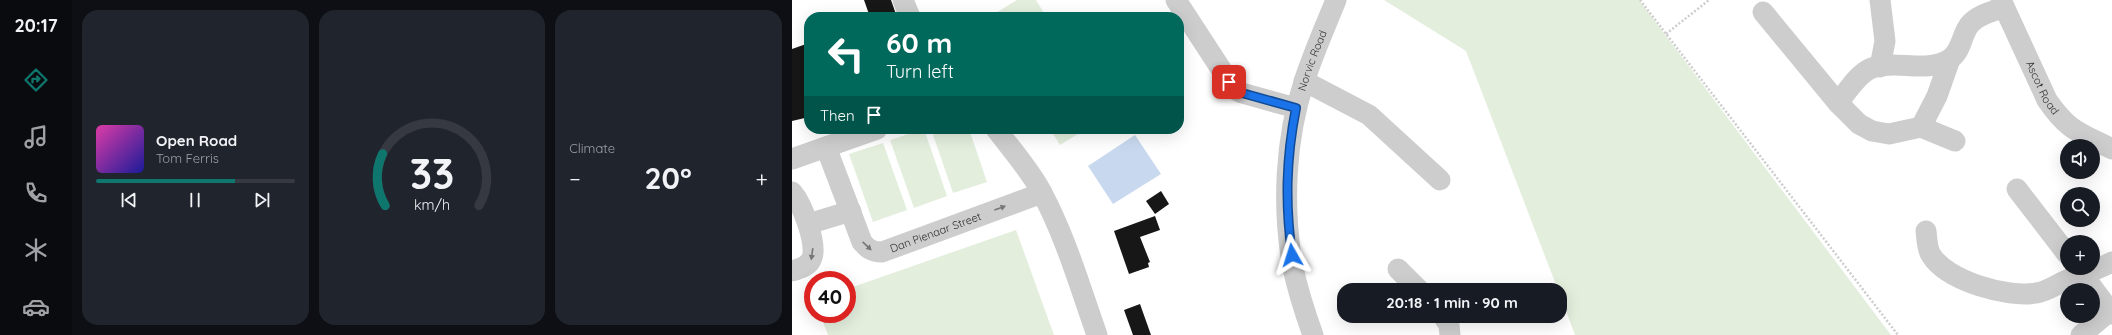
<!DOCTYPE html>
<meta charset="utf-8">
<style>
body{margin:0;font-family:Quicksand,sans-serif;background:#20242c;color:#f1f3f6;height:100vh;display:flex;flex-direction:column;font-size:15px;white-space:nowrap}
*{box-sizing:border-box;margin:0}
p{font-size:13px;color:#9ea1a6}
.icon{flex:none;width:22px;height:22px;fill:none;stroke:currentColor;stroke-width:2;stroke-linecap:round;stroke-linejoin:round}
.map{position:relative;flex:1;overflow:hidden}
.side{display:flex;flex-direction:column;gap:10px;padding:10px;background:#0d0f14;width:720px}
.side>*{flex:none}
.banner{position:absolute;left:12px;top:12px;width:380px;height:122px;border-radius:16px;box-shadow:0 4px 16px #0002;background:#00695c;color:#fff;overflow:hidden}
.controls{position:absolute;left:1268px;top:139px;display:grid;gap:8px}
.controls a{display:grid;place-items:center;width:40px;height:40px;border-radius:50%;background:#171b24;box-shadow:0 4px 16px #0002;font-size:20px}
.speed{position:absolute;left:12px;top:271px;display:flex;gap:8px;font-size:20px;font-weight:700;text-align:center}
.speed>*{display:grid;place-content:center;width:52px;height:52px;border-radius:50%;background:#171b24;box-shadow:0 4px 16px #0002;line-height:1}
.speed .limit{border:6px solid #d22;background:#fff;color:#111}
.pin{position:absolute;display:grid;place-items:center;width:34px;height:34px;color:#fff;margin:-17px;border-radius:8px;box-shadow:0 2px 6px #0006}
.me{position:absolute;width:44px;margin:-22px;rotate:354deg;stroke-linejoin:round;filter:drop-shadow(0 0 3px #0008)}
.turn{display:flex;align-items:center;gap:14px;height:84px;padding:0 16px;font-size:18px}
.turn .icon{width:52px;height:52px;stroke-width:2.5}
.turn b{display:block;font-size:28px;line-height:34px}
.then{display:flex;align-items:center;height:38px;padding:0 16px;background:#0003;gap:8px;font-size:15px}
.big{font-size:30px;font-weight:700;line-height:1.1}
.side .card{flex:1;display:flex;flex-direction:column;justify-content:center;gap:6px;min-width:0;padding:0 14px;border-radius:16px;background:#20242c}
.side .dial{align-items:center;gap:0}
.dial svg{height:104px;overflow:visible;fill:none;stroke:#363941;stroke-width:7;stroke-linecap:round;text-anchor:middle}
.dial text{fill:#f1f3f6;stroke:none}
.song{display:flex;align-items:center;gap:12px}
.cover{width:48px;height:48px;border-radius:6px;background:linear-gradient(135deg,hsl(320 70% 55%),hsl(240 70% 35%))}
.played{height:4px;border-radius:2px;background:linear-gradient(90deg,#0f766e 70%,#363941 70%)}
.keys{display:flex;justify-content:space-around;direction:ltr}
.heat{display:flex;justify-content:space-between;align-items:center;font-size:22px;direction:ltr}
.side .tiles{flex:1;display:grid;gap:10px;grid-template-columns:repeat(3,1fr)}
.trip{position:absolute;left:545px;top:283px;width:230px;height:40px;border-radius:16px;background:#171b24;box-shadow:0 4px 16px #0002;font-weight:700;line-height:40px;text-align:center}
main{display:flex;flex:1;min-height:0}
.tab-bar{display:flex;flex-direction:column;width:72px;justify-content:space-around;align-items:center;background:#090b0e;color:#9ea1a6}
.tab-bar .icon{width:28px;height:28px}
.tab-bar .active{color:#0f766e}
.tab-bar b{font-size:18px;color:#f1f3f6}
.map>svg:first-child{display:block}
</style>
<main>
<nav class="tab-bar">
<b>20:17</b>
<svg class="icon active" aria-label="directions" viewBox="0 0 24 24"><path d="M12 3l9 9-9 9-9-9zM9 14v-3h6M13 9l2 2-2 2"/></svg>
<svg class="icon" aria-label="music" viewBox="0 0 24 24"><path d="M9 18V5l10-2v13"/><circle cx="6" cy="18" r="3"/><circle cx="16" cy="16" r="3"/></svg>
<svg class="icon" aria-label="phone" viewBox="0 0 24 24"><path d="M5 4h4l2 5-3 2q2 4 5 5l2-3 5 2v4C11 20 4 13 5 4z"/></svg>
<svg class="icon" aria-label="climate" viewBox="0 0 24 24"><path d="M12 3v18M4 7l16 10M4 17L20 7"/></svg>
<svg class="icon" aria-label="car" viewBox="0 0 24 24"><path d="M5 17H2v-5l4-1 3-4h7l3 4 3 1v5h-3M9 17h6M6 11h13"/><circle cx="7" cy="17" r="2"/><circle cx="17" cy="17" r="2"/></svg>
</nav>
<section class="side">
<div class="tiles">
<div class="card">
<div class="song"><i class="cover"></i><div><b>Open Road</b><p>Tom Ferris</p></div></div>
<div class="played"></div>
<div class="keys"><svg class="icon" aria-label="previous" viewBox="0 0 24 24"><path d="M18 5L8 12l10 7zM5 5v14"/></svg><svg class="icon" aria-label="pause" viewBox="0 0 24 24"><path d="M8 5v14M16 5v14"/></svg><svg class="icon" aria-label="next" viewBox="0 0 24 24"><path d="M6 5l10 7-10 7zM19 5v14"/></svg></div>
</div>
<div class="card dial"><svg viewBox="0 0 100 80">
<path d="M14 69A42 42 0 1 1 86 69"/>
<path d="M14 69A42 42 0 0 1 12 29" stroke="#0f766e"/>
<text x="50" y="56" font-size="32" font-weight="700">33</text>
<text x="50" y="72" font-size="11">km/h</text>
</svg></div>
<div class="card"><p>Climate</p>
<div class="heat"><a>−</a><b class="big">20°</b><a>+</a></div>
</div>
</div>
</section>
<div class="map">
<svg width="1320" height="335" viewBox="0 0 1320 335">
<rect width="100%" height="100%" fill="#fff"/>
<!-- green -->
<g fill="#e3eedd">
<path d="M 225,0 L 244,0 L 252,13 L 246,17 L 197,17 Z"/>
<path d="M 592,0 L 847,0 L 1099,335 L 783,335 L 768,295 L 768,290 L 766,290 L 674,51 Z"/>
<path d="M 132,129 L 155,196 L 122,208 L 98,140 Z"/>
<path d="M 139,129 L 177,129 L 195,182 L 161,193 Z"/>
<path d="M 258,129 L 294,129 L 268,145 Z"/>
<path d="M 91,143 L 115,210 L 81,222 L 57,154 Z"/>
<path d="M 224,230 L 262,335 L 36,335 L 28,314 L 55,314 L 55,289 Z"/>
</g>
<!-- water -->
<path fill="#c8d9ef" d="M 343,135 L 369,174 L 321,204 L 296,166 Z"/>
<!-- building -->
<g fill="#171717">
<path d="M 72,0 L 99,0 L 105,17 L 78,17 Z"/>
<path d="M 17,43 L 17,117 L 0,121 L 0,49 Z"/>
<path d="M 369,191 L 377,204 L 363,214 L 354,201 Z"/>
<path d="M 363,216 L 368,230 L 348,237 L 358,262 L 356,263 L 357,267 L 337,274 L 322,231 Z"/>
<path d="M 348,304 L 359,335 L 341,335 L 332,310 Z"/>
</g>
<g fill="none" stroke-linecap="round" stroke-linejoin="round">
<!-- path -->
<g stroke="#cdcdcd" stroke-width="2.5" stroke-dasharray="2 2" stroke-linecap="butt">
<path d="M 848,0 L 1106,335"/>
<path d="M 874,34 L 917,0"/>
</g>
<!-- minor -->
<g stroke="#cdcdcd" stroke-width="21">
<path d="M 111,0 L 118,17"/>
<path d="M 384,0 L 442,89 L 450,93 L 504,108"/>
<path d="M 1088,0 L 1093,41 L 1088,67"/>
<path id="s1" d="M 1209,0 L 1255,100 C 1277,132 1287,132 1320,149"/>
<path d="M 971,12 L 1046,103 L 1067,124 L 1080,131 L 1097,134 L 1129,127 L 1163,141"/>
<path d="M 512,81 L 577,115 L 648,180"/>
<path d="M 1046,103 C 1055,92 1066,73 1080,68 C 1105,59 1134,74 1158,59 C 1171,50 1169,33 1179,23 C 1188,14 1201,11 1212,8"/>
<path d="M 1129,127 L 1145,96 L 1158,59"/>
<path d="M 204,129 C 220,150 238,170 250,193 C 274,238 288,287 305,335"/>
<path id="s2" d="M 34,147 L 70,242 C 76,249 80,252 90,252 L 250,193"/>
<path d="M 0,159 L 85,129"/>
<path d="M 1225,189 L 1275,254"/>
<path d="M 0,192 C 10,203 27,247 19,260 C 15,267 7,269 0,271"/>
<path d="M 16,224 L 59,211"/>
<path d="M 1134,231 C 1135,239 1135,249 1139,255 C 1155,281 1215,298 1244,293 C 1258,291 1267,282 1280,278 C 1294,273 1307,269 1320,262"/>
<path d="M 1286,268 L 1320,314"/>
<path d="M 606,269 L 627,290"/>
<path d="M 651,316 L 657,325 L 658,335"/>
<path id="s3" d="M 521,335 C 513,313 506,291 501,268 C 490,208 493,139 512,82 C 521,54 533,27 544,0"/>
<path d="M 1289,335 L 1318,311"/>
</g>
</g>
<!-- one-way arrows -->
<defs><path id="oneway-solid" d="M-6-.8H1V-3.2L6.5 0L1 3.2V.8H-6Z"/></defs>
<g fill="#777">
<use href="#oneway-solid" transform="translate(208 208) rotate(-20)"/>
<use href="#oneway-solid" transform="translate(75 246) rotate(43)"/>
<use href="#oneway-solid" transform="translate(20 254) rotate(98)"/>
</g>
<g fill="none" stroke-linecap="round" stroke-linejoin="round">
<!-- route casing -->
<g stroke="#114b97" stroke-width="10">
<path id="route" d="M 437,82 L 450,93 L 504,108 C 494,159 493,203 500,255"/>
</g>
<!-- route -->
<use href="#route" stroke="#1a73e8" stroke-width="7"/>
</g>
<g text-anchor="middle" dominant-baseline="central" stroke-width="4" stroke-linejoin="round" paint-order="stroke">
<!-- street labels -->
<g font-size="11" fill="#303030" stroke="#fff">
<text stroke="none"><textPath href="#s3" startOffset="281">Norvic Road</textPath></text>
<text stroke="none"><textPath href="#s1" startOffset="97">Ascot Road</textPath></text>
<text stroke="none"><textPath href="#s2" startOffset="182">Dan Pienaar Street</textPath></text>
</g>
</g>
</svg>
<div class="controls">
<a><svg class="icon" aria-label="sound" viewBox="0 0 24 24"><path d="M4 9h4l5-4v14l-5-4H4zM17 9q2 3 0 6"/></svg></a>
<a><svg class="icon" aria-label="search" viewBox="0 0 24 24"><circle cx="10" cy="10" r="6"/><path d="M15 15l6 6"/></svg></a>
<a>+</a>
<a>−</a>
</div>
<div class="speed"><div class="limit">40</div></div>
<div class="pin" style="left:437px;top:82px;background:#d93025"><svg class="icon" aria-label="arrive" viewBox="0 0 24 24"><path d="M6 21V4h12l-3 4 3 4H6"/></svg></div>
<svg class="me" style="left:500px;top:255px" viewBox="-20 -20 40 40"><path d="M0-17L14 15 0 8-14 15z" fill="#1a73e8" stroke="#fff" stroke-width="4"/></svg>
<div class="trip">20:18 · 1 min · 90 m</div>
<div class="banner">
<div class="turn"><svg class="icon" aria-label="left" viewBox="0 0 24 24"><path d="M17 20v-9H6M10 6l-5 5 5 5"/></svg><div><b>60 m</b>Turn left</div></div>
<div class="then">Then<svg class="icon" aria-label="arrive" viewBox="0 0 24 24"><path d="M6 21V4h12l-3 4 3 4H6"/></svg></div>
</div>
</div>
</main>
